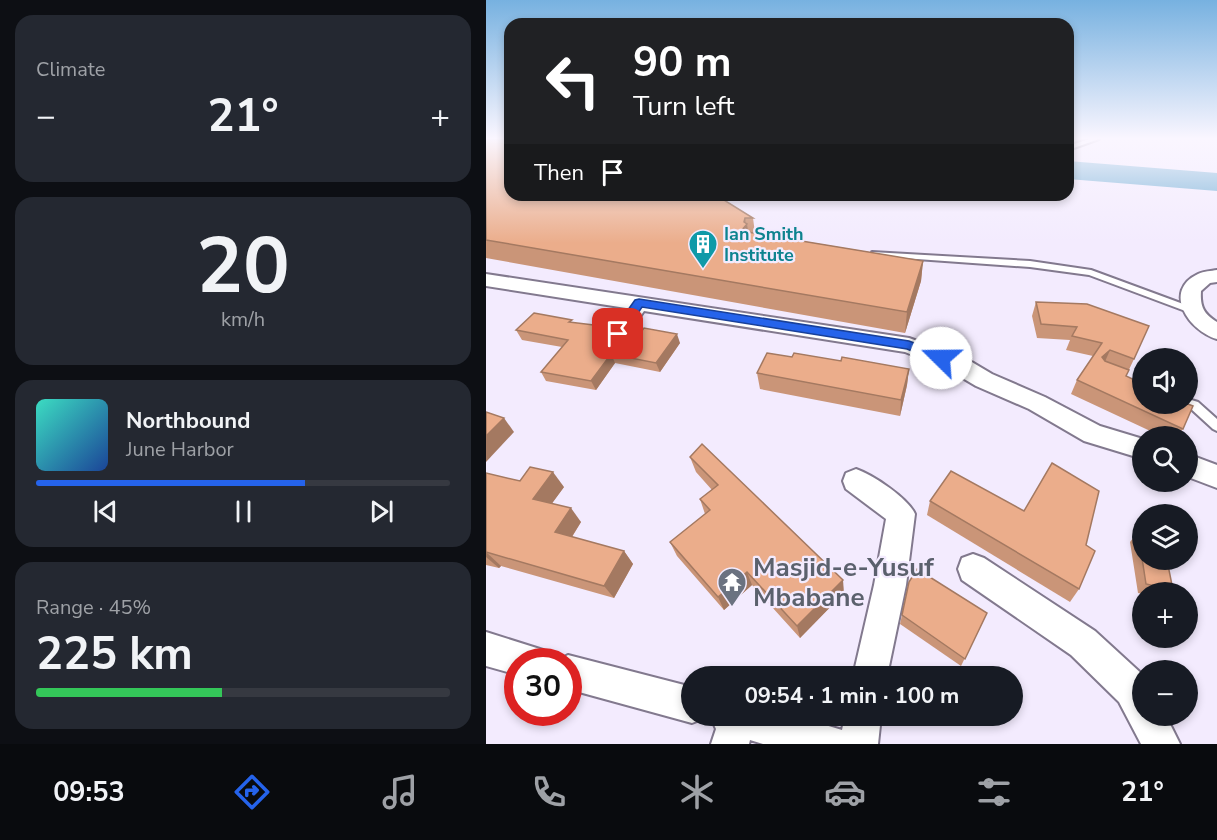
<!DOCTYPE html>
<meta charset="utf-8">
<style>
body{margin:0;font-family:"Nunito Sans",sans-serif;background:#242831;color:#f1f3f6;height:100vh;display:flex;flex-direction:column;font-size:22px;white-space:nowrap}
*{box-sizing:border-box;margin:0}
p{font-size:20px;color:#9ea1a6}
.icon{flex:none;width:33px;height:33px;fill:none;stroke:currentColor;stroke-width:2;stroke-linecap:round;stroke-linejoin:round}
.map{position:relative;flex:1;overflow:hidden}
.panel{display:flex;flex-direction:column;gap:15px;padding:15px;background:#0d0f14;width:486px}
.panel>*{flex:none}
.banner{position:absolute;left:18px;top:18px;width:570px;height:183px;border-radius:18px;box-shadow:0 3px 9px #0003;background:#202124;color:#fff;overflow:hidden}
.buttons{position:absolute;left:646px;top:348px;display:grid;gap:12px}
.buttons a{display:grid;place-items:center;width:66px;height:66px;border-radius:50%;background:#171b24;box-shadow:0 3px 9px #0003;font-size:30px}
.speed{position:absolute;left:18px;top:648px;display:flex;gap:12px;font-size:30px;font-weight:700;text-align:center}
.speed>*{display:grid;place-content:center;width:78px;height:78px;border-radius:50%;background:#171b24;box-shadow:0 3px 9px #0003;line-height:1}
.speed .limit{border:9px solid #d22;background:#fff;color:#111}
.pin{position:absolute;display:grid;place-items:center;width:51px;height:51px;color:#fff;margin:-26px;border-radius:12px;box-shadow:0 3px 9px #0006}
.me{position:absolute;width:66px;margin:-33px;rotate:292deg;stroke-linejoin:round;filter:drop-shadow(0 0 4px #0008)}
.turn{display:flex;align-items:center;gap:21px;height:126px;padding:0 30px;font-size:27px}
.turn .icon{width:78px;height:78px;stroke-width:2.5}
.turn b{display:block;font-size:42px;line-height:51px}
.then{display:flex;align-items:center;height:57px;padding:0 30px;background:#0003;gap:12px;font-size:22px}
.big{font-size:45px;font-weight:700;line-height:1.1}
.panel .tile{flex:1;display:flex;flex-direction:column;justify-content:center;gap:9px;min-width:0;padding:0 21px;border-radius:18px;background:#242831}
.panel .dial{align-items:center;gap:0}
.dial b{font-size:78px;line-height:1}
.song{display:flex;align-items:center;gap:18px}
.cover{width:72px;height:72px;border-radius:9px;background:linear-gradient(135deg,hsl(170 70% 55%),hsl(220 70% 35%))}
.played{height:6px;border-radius:3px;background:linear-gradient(90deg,#2563eb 65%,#363941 65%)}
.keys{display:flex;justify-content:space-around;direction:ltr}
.heat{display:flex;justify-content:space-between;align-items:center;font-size:33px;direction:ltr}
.charge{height:9px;border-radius:4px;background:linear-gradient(90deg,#34c759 45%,#363941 0)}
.trip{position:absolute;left:195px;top:666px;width:342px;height:60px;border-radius:30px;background:#171b24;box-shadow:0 3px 9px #0003;font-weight:700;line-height:60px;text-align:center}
.tab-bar{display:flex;height:96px;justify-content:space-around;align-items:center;background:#090b0e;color:#9ea1a6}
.tab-bar .icon{width:42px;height:42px}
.tab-bar .selected{color:#2563eb}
.tab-bar b{font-size:27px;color:#f1f3f6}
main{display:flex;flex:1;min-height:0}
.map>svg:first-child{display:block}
</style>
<main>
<section class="panel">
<div class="tile"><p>Climate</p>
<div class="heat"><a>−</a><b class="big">21°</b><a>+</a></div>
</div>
<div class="tile dial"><b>20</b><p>km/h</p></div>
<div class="tile">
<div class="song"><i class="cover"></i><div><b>Northbound</b><p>June Harbor</p></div></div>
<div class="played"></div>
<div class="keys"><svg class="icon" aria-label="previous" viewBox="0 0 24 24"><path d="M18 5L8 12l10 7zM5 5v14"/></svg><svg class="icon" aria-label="pause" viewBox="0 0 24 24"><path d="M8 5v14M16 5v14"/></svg><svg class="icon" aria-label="next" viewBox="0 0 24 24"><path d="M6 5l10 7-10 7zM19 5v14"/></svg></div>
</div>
<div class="tile"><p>Range · 45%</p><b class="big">225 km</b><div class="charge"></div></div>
</section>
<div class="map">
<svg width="731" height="744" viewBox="0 0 731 744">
<rect width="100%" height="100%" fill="#f3ebfe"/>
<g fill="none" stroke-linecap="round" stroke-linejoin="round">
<!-- river -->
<path fill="#6dacd3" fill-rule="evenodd" d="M 582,161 L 731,173 L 731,191 L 582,179 Z"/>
<!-- lane casing -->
<g stroke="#82798e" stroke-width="4">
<g id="lane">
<path d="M 603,139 L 613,139 L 582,150 L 582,146 Z"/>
<path d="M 386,252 L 544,261 L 605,270 L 708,308 L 710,310 L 705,313 L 702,312 L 603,275 L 544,267 L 389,256 L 386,256 Z"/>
<path d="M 702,399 L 712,402 L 731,419 L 731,431 L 727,429 L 704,408 L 698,406 L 697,404 L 702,404 Z"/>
</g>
</g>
<!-- street casing -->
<g stroke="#82798e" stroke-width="4">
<g id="street">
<path d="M 731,270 L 731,282 L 724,283 L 715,291 C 714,307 718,314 731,322 L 731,339 C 703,331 676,291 712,274 C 718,271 725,271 731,270 Z"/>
<path d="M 0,274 L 423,338 L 479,358 L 506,374 L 559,397 L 614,426 L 657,439 L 657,459 L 598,441 L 543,409 L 490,386 L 463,370 L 419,352 L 158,311 L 139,339 L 132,341 L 125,339 L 122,334 L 140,308 L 0,286 Z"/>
<path d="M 702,454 L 731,465 L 731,488 L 702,477 Z"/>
<path d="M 370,469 C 387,475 422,498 429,514 L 420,585 L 401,676 L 367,676 L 388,585 L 400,519 L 360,489 L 357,481 L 360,473 Z"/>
<path d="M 487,554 L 498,558 L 609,631 L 657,675 L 657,716 L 680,716 L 694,744 L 655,744 L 633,702 L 585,655 L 476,580 L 472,569 L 476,558 Z"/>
<path d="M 0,632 L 57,650 L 62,662 L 32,662 L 32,675 L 0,666 Z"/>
<path d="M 82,655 L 206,687 L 206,716 L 220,716 L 219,718 L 206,723 L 82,689 L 82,662 L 69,662 Z"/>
<path d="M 224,716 L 309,716 L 356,730 L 359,716 L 395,716 L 392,744 L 277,744 L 264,740 L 263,744 L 225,744 L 230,729 Z"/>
</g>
</g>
<!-- lane -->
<use href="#lane" fill="#fff" fill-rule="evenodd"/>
<!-- street -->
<use href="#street" fill="#fff" fill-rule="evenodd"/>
</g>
<!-- wall -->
<g fill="#ca9578">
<path d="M 0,139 L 24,195 L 267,218 L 269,233 L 437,261 L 435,281 L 419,333 L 0,258 Z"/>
<path d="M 550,302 L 648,359 L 640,376 L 697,429 L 691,436 L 675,436 L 585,394 L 591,380 L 607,356 L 580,350 L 584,340 L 551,338 L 546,316 Z"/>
<path d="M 87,323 L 127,334 L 194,343 L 174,372 L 129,363 L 110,390 L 60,381 L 55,372 L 76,347 L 36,340 L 30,330 Z"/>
<path d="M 306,357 L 355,361 L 423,369 L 421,385 L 414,416 L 274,389 L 271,373 Z"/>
<path d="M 204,457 L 358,593 L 314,638 L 266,585 L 238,610 L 191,556 L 184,542 L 219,514 L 214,499 L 226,490 L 210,472 Z"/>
<path d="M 0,473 L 34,481 L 78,487 L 66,503 L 95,522 L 86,537 L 138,551 L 147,564 L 128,598 L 15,566 L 13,568 L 0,565 Z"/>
<path d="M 444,501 L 600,545 L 593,589 L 584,602 L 441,515 Z"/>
<path d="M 652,532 L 687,590 L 684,592 L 657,592 L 657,594 L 652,593 L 644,542 Z"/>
<path d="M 501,613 L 475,666 L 414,624 L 416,615 Z"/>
</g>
<!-- shaded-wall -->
<g fill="#a47961">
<path d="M 259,218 L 260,226 L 261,224 L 264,244 L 255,231 Z"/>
<path d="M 437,261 L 435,281 L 419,333 L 421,312 Z"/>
<path d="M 191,334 L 194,343 L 174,372 L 170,363 Z"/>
<path d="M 624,350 L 618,364 L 616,357 Z"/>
<path d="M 125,354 L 129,363 L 110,390 L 105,381 Z"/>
<path d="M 423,369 L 421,385 L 414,416 L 415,400 Z"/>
<path d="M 18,418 L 28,432 L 0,462 L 0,436 Z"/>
<path d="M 67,472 L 78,487 L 59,513 L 47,499 Z"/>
<path d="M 85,508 L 95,522 L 80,546 L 69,532 Z"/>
<path d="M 138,551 L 147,564 L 128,598 L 118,586 Z"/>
<path d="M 0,552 L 15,566 L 13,568 L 0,557 Z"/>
<path d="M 261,572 L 266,585 L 238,610 L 232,597 Z"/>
<path d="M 357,580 L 358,593 L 314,638 L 311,626 Z"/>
</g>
<!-- building -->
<g fill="#ebad8b" stroke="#a47961" stroke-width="1.5">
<path d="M 0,139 L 24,139 L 24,195 L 218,195 L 238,200 L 267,218 L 259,218 L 258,222 L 261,224 L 255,231 L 437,261 L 421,312 L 0,240 Z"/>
<path d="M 550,302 L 601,304 L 663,326 L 648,359 L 624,350 L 616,357 L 619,361 L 643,370 L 640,376 L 657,384 L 657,404 L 702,404 L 707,406 L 697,429 L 591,380 L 616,343 L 586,336 L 591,327 L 555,324 Z"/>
<path d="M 48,313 L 86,320 L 83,322 L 116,326 L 120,332 L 127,334 L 138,329 L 155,332 L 158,328 L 191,334 L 170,363 L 125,354 L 105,381 L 55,372 L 82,340 L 30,330 Z"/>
<path d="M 281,353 L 306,357 L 308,353 L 355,361 L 356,357 L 423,369 L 415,400 L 271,373 Z"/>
<path d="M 0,412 L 18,418 L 0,436 Z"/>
<path d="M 216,444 L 357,580 L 311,626 L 261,572 L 232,597 L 184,542 L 224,510 L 214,499 L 232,485 L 204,457 Z"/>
<path d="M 566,463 L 613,491 L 600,545 L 609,551 L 593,589 L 444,501 L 465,471 L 538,511 Z"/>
<path d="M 44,467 L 67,472 L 47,499 L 85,508 L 69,532 L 138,551 L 118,586 L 0,552 L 0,473 L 34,481 Z"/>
<path d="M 652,532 L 657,533 L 657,560 L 681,560 L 687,590 L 660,584 Z"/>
<path d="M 431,569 L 501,613 L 479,659 L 416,615 L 423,582 Z"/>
</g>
<!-- sky -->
<linearGradient id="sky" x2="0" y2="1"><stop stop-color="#77b1e0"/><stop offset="0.57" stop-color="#faf6ff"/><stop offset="1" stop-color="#faf6ff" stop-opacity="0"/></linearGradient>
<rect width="731" height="243" fill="url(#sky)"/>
<!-- route -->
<path fill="#2563eb" stroke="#184099" stroke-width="1.5" d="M 153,299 L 423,341 L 460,355 L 462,358 L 455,363 L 421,349 L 156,307 L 136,337 L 127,337 L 125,334 L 127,331 L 149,300 Z"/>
<!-- icons -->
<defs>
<g id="building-pin" transform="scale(1.5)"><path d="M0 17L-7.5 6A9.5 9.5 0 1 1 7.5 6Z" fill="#0f9aa8" stroke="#f3ebfe"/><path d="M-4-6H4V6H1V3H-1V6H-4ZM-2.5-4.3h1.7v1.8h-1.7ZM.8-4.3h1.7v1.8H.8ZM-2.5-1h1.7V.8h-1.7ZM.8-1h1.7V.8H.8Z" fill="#fff"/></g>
<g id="temple-pin" transform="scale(1.5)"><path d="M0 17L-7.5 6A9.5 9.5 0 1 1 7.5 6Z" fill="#6b7280" stroke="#f3ebfe"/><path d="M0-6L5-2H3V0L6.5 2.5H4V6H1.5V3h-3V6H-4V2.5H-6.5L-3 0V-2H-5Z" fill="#fff"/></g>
</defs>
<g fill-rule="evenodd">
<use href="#building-pin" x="217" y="244"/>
<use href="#temple-pin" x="246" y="582"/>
</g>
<g text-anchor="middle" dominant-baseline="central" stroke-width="4.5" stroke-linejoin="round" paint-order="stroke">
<!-- far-culture labels -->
<g font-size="18" font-weight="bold" fill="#0d838f" stroke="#f3ebfe" text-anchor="start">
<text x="238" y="234">Ian Smith<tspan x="238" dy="21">Institute</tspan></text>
</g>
<!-- near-worship labels -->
<g font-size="26" font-weight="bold" fill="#5b616d" stroke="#f3ebfe" text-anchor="start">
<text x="267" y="567">Masjid-e-Yusuf<tspan x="267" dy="30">Mbabane</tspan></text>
</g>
</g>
</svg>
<div class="buttons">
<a><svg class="icon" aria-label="sound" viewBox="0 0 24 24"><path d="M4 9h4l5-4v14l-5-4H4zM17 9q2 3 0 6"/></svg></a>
<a><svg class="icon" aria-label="search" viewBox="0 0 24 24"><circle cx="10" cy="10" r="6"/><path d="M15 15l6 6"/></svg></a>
<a><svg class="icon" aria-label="layers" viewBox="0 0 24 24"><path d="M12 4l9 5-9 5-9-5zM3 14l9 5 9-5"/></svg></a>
<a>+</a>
<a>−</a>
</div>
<div class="speed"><div class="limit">30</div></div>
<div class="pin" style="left:132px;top:334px;background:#d93025"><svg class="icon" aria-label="arrive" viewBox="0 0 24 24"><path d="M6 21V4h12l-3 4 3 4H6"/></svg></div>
<svg class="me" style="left:455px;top:358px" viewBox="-20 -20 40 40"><circle r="19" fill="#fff"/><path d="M0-13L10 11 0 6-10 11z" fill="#2563eb"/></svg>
<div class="trip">09:54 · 1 min · 100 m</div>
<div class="banner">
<div class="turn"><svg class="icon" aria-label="left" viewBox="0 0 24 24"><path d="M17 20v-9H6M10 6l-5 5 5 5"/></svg><div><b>90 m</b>Turn left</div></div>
<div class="then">Then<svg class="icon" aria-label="arrive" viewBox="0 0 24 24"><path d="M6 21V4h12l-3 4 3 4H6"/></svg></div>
</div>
</div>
</main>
<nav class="tab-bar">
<b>09:53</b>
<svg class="icon selected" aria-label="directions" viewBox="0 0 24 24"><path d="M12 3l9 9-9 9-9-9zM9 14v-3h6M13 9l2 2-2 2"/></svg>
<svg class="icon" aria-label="music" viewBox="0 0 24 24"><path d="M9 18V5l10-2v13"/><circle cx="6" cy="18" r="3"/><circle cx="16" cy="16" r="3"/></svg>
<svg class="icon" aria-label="phone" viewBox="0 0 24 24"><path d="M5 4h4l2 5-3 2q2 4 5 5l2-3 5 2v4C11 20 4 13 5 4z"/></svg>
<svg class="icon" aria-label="climate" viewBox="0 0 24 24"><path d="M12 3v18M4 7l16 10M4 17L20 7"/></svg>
<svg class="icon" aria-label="car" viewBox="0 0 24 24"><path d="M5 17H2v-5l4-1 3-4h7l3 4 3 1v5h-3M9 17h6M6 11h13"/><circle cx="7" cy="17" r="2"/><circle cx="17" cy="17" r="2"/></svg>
<svg class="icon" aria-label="filters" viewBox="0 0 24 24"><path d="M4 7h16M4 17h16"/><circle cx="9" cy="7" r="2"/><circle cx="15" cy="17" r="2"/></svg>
<b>21°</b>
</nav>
